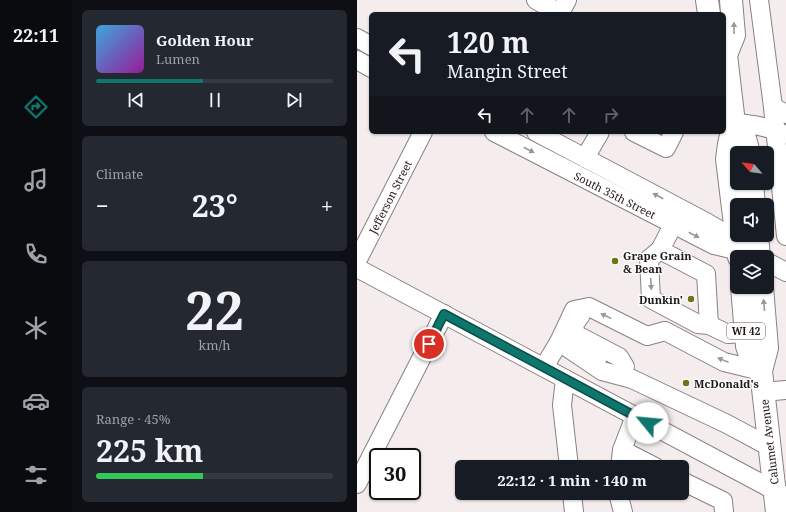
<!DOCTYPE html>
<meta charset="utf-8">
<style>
body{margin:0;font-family:"Noto Serif",serif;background:#242831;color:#f1f3f6;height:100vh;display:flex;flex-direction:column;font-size:15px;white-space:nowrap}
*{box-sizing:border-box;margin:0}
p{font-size:13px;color:#9ea1a6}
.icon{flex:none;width:22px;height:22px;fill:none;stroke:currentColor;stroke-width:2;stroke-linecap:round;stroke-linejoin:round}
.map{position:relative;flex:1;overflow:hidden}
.drawer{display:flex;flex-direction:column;gap:10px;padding:10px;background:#0d0f14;width:285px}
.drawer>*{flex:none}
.banner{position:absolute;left:12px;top:12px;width:357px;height:122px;border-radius:6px;box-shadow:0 1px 3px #0004;background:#171b24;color:#f1f3f6;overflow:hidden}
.needle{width:26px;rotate:298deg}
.controls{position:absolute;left:373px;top:146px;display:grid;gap:8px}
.controls a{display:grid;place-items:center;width:44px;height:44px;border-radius:6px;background:#171b24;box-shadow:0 1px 3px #0004;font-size:20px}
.speed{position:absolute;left:12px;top:448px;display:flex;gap:8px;font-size:20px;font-weight:700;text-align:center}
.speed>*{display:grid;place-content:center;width:52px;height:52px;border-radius:50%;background:#171b24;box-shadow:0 1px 3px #0004;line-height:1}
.speed .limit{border:2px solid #111;border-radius:6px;background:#fff;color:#111}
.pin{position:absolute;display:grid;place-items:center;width:34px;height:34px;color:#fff;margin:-17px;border:2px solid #fff;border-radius:50%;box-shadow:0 1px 4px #0007}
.me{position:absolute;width:44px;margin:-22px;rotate:298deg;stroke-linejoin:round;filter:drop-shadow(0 0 3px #0008)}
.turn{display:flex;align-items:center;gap:14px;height:84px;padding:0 12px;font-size:18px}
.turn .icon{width:52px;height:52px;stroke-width:2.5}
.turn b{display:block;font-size:28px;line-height:34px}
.lanes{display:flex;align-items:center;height:38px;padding:0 12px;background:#0003;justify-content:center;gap:20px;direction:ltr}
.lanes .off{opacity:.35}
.big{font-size:30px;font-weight:700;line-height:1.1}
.drawer .tile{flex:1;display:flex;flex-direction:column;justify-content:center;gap:6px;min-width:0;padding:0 14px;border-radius:6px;background:#242831}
.drawer .dial{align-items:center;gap:0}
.dial b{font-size:52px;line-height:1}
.song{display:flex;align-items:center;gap:12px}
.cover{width:48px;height:48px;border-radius:6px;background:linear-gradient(135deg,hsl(200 70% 55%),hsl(300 70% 35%))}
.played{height:4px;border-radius:2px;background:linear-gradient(90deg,#0f766e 45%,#363941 45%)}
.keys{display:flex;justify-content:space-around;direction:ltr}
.heat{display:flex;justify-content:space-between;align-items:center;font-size:22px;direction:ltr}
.charge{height:6px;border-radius:3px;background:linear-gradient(90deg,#34c759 45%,#363941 0)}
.trip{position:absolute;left:98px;top:460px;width:234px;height:40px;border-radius:6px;background:#171b24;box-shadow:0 1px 3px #0004;font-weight:700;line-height:40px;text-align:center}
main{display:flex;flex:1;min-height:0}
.menu{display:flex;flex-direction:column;width:72px;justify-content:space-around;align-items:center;background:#090b0e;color:#9ea1a6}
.menu .icon{width:28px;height:28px}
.menu .active{color:#0f766e}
.menu b{font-size:18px;color:#f1f3f6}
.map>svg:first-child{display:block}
</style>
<main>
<nav class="menu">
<b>22:11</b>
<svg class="icon active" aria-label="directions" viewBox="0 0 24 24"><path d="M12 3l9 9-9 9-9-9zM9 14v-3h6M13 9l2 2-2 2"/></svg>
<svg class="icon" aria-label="music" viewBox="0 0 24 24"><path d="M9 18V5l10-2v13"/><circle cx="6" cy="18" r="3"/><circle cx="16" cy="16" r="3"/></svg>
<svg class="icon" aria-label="phone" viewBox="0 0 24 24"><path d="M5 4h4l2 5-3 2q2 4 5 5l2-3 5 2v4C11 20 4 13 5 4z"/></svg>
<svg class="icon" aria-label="climate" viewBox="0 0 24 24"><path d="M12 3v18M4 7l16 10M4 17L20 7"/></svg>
<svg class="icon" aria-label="car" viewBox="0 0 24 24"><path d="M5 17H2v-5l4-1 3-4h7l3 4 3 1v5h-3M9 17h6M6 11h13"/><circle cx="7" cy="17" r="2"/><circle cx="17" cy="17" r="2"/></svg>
<svg class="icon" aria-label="filters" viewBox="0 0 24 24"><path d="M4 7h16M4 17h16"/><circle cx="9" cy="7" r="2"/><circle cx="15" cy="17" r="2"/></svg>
</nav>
<section class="drawer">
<div class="tile">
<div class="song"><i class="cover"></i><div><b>Golden Hour</b><p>Lumen</p></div></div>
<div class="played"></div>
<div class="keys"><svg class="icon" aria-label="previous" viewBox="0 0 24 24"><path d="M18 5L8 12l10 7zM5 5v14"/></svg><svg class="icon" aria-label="pause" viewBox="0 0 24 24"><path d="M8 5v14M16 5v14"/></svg><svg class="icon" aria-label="next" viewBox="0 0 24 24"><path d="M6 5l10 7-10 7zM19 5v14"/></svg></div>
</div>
<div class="tile"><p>Climate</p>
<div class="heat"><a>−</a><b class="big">23°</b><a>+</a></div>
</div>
<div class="tile dial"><b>22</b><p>km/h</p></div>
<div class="tile"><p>Range · 45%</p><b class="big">225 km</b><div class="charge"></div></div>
</section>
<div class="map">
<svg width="429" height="512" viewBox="0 0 429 512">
<rect width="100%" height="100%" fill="#f4eced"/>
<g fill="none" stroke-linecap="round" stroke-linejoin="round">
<!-- minor casing -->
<g stroke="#888181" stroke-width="20">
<g id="minor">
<path d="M 179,0 L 203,13 L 210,0"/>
<path d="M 402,0 L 416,107 L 429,114"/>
<path d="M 0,38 L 14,46"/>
<path d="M 0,60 L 14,68"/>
<path d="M 416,107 L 429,236"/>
<path d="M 377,123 C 394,124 411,126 426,134"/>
<path d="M 137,132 L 357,245 L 374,249 L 381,247"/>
<path d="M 179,132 L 349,222 L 371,235 L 381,247 L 386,250"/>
<path d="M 277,132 L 309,148 L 317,132"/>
<path d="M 228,158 L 243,132"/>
<path d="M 316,225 L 303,250 L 349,274 L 352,325 L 371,334 L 389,333"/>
<path d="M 303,250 L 292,259 L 294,299 L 341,324 L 352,325"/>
<path d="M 0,261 L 66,132"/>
<path d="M 410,262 L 429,272"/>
<path d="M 0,268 L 426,495"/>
<path d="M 224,315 L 218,323 L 217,333 L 240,360"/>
<path d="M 224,337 L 262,357 L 268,367"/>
<path d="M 202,342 L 245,371 L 275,379 L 370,424 L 413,447"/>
<path d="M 187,367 L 202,342 L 217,310 L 232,307 L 290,336 L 308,331 L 367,362 L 404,371"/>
<path d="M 208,379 L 205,405 L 212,467"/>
<path d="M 406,392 L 429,390"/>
<path d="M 278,416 L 265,450 L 298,467"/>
<path d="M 263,467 L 265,450"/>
<path d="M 325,481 L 366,501 L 367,512"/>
<path d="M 0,484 L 87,314"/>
<path d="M 215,493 L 217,512"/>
<path d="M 261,493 L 266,512"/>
</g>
</g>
<!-- major casing -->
<g stroke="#888181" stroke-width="24">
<g id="major">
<path d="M 350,0 L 352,14"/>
<path d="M 367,53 L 369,55 L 377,123 L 372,144 L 370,159 L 382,257"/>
<path d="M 369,55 L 377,35 L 374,0"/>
<path d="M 377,123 L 387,135 L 392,153"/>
<path d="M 395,183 L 397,205"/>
<path d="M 400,235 L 402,257"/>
<path d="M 385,287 L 390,346 L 393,355 L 404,371"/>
<path d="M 405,287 L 410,348 L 404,371 L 420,512"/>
</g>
</g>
<!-- minor -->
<use href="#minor" stroke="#fff" stroke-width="18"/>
<!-- major -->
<use href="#major" stroke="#fff" stroke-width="22"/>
</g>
<!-- one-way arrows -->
<defs><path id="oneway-solid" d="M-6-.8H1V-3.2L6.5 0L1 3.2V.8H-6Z"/></defs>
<g fill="#989898">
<use href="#oneway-solid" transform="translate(377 28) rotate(-91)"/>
<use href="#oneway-solid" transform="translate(172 150) rotate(27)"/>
<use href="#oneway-solid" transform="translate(301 196) rotate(-152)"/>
<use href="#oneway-solid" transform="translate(337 235) rotate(27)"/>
<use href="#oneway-solid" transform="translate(294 284) rotate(87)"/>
<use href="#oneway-solid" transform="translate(407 305) rotate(-95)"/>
<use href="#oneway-solid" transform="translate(249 316) rotate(-154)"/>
<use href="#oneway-solid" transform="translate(366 360) rotate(-158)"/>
</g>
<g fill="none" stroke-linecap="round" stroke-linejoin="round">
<!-- route casing -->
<g stroke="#0a4d48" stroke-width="10">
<path id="route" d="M 72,344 L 87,314 L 291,423"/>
</g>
<!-- route -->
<use href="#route" stroke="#0f766e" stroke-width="7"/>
</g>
<!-- markers -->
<g fill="#6f731a" stroke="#fefbfb" stroke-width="1.5">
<circle cx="258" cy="261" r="4"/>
<circle cx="334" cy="299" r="4"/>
<circle cx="329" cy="383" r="4"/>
</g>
<g text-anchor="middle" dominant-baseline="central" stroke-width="3" stroke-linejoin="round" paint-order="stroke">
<!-- shield labels -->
<rect fill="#fefbfb" stroke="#5f5d5d" stroke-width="1" x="370" y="323" width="38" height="16" rx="3"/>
<g font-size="10" font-weight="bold" fill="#1b1919">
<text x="389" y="331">WI 42</text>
</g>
<!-- street labels -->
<g font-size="11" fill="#1b1919" stroke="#fefbfb">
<text transform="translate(258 195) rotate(27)">South 35th Street</text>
<text transform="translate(33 197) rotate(-63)">Jefferson Street</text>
<text transform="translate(412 442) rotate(-97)">Calumet Avenue</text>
</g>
<!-- poi labels -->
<g font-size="11" font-weight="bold" fill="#1b1919" stroke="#fefbfb" text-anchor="start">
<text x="266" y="255">Grape Grain<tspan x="266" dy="13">&amp; Bean</tspan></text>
<text x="326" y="299" text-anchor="end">Dunkin'</text>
<text x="337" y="383">McDonald's</text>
</g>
</g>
</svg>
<div class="controls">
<a><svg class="needle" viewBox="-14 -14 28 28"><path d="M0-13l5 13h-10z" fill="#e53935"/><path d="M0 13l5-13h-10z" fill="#9ea1a6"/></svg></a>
<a><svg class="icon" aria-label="sound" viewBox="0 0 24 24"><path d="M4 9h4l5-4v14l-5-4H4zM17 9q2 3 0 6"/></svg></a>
<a><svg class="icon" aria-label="layers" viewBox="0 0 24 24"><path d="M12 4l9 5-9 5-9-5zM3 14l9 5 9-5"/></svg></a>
</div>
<div class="speed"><div class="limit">30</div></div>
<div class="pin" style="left:72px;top:344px;background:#d93025"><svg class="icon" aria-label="arrive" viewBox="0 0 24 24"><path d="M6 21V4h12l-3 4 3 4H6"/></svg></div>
<svg class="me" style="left:291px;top:423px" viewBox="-20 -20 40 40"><circle r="19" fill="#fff"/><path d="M0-13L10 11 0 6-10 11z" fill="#0f766e"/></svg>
<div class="trip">22:12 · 1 min · 140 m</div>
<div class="banner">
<div class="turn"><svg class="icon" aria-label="left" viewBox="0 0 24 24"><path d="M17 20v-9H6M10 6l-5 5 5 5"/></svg><div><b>120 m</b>Mangin Street</div></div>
<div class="lanes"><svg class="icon" aria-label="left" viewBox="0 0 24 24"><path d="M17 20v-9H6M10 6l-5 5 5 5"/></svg><svg class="icon off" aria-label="ahead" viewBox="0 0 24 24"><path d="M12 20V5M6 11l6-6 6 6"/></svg><svg class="icon off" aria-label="ahead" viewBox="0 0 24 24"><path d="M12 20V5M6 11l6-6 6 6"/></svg><svg class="icon off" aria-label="right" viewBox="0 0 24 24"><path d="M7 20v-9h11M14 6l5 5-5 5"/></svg></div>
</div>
</div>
</main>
